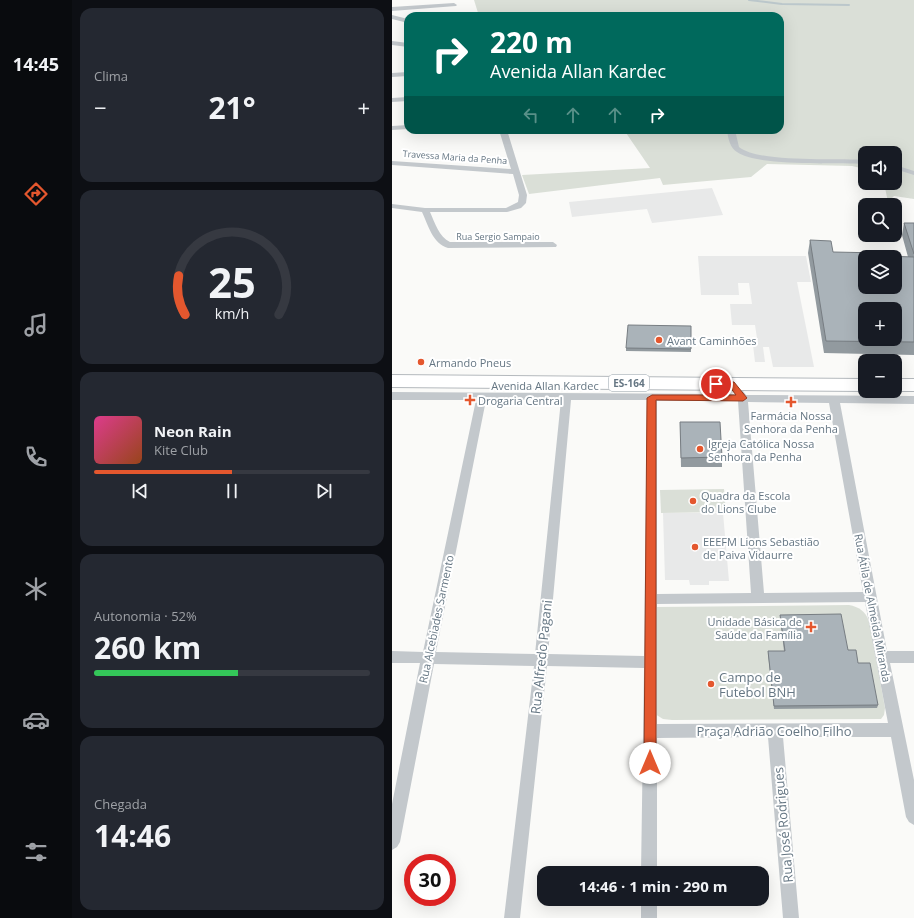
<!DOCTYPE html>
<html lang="pt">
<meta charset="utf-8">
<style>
body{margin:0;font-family:"Open Sans",sans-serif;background:#242831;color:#f1f3f6;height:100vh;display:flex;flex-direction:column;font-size:15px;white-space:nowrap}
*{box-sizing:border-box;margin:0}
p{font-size:13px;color:#9ea1a6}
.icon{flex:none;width:22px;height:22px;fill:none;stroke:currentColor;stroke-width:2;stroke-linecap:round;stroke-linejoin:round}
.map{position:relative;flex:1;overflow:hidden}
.side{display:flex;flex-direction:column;gap:8px;padding:8px;background:#0d0f14;width:320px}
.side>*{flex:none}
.guide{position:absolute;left:12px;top:12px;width:380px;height:122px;border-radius:12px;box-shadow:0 4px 16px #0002;background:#00695c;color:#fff;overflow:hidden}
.buttons{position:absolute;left:466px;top:146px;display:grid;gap:8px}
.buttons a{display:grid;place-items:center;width:44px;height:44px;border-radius:8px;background:#171b24;box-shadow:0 4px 16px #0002;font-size:20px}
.speed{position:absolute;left:12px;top:854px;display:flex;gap:8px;font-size:20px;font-weight:700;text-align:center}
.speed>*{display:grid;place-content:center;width:52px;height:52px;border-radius:50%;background:#171b24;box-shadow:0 4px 16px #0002;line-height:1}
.speed .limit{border:6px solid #d22;background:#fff;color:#111}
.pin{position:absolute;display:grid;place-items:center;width:34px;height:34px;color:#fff;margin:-17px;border:2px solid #fff;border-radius:50%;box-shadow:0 1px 4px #0007}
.me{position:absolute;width:44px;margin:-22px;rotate:0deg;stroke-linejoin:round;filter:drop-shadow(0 0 3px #0008)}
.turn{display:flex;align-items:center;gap:14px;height:84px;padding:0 20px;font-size:18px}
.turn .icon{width:52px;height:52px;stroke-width:2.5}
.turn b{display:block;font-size:28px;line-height:34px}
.lanes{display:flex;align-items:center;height:38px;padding:0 20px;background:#0003;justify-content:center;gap:20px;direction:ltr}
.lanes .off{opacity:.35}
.big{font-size:30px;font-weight:700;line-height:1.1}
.side .tile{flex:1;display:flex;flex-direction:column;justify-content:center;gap:6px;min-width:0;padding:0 14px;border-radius:12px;background:#242831}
.side .dial{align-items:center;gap:0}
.dial svg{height:104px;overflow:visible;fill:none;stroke:#363941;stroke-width:7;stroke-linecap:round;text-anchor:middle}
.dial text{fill:#f1f3f6;stroke:none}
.song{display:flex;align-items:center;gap:12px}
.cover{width:48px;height:48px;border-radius:6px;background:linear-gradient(135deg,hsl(330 70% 55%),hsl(20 70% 35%))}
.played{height:4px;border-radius:2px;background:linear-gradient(90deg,#e4572e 50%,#363941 50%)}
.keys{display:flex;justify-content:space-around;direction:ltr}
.heat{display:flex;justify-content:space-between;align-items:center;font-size:22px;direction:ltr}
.charge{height:6px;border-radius:3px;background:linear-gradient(90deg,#34c759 52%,#363941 0)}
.trip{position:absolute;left:145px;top:866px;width:232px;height:40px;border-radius:12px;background:#171b24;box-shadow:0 4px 16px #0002;font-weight:700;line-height:40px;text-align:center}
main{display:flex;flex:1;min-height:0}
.menu{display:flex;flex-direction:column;width:72px;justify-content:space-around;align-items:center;background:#090b0e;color:#9ea1a6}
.menu .icon{width:28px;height:28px}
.menu .current{color:#e4572e}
.menu b{font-size:18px;color:#f1f3f6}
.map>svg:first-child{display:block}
</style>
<main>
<nav class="menu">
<b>14:45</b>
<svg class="icon current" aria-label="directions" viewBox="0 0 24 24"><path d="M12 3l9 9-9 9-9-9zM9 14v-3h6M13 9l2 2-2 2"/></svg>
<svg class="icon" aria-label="music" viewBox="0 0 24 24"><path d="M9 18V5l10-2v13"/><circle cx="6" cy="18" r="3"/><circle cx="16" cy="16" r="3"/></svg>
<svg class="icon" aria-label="phone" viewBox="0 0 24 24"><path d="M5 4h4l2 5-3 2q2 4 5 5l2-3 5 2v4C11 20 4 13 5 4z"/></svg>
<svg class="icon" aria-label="climate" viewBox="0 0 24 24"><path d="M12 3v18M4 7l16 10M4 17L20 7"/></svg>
<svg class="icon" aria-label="car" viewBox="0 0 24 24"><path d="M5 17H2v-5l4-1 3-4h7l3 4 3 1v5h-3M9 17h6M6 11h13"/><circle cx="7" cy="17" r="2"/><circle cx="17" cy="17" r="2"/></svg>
<svg class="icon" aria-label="filters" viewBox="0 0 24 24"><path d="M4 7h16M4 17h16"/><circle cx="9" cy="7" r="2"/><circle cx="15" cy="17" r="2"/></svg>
</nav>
<section class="side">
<div class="tile"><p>Clima</p>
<div class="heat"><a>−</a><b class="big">21°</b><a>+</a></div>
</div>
<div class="tile dial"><svg viewBox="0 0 100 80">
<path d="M14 69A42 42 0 1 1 86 69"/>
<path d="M14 69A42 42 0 0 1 9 39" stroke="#e4572e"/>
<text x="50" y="56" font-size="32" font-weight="700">25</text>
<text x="50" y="72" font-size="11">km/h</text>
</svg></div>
<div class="tile">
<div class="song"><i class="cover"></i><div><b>Neon Rain</b><p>Kite Club</p></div></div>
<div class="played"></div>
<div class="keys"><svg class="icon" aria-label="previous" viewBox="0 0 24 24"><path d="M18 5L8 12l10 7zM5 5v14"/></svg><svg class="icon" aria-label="pause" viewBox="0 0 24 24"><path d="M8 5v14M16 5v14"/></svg><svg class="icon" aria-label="next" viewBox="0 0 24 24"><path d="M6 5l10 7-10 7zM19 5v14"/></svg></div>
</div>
<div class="tile"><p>Autonomia · 52%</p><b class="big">260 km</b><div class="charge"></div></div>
<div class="tile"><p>Chegada</p><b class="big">14:46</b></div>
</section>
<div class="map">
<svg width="522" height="918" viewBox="0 0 522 918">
<rect width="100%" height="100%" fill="#fafaf8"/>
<!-- built -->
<g fill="#e8e9e9">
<path d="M 320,188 L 331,215 L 260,223 L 255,209 L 180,217 L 177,202 Z"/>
<path d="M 306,256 L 414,256 L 419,282 L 405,282 L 422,367 L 381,367 L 377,347 L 371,347 L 373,362 L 363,362 L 361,345 L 366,345 L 363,325 L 340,325 L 338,304 L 360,304 L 357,283 L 346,283 L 347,295 L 309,295 Z"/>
<path d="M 271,513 L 331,513 L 337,581 L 317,581 L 317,585 L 298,585 L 297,580 L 273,580 Z"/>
</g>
<!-- green -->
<g fill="#dadfd7">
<path d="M 82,0 L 522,0 L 522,199 L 502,196 L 496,202 L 492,183 L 503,183 L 503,153 L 473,153 L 473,169 L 460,166 L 375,164 L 359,177 L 271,185 L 268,178 L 137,194 L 130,175 L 258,168 L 232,130 L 388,130 L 388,16 L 87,16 Z"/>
<path d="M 332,489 L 334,512 L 269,513 L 268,490 Z"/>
<path d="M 457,605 C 467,607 473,611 477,621 L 493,708 L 492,715 L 489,719 L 280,720 L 271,719 L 263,714 L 264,607 Z"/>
</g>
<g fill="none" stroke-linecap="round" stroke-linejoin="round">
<!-- stream -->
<path stroke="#bbc7cb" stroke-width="2" d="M 357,0 L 390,4 L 457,5"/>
<!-- trunk casing -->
<g stroke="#b4b9bd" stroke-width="2">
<g id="trunk">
<path d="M 0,375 L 473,379 L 473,391 L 0,387 Z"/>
<rect x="503" y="379" width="19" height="12"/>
</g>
</g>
<!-- minor -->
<g fill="#c3c8cc" fill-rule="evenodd">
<path d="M 62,3 L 65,5 L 64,6 L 0,11 L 0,7 Z"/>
<path d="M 0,15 L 16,19 L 16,23 L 0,19 Z"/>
<path d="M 0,41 L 16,43 L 16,47 L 0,45 Z"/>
<path d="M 16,72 L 16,76 L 0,77 L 0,73 Z"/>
<path d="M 16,97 L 16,101 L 0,102 L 0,98 Z"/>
<path d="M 16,125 L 16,129 L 0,130 L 0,126 Z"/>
<path d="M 107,130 L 115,130 L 135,195 L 134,203 L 129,208 L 115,212 L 38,212 C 43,223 47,237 58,242 L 161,242 L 165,245 L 164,247 L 56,248 C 41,244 36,225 30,212 L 0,208 L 0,204 L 33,208 L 114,208 L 126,202 L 127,195 L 121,174 L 0,165 L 0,161 L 119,169 Z"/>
<path d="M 335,130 L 343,130 L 347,147 C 366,163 446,158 473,160 L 473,164 C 443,162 367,167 345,152 C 338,148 336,138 335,130 Z"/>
<path d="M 503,165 L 522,171 L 522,175 L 503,169 Z"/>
<path d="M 347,390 L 351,391 L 354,395 L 522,396 L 522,404 L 448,403 L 495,651 L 522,651 L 522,663 L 498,663 L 522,780 L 522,825 L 517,822 L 514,817 L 499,737 L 391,737 L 407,918 L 391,918 L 376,737 L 265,738 L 265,873 L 249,873 L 252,668 L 155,666 L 128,918 L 112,918 L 142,666 L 42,664 L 8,842 L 5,847 L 0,850 L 0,804 L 28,663 L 0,663 L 0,651 L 31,652 L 84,400 L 0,400 L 0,392 L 343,394 L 343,391 ZM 94,400 L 169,400 L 143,654 L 44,652 ZM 179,400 L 255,400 L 252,656 L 156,654 ZM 265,401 L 346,401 L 359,593 L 265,594 ZM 356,402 L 437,403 L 471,592 L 372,593 ZM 473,602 L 496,723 L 265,724 L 265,604 Z"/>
<rect x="249" y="899" width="16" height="19"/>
</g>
<!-- trunk -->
<use href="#trunk" fill="#fff" fill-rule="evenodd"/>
</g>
<!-- wall -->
<g fill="#929a9f">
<path d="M 512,223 L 522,223 L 522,355 L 432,353 L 416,253 L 418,240 L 441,252 L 490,256 L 516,257 L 510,235 Z"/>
<path d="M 299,326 L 299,352 L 234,351 L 234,348 Z"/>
<path d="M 288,422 L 330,457 L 330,467 L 289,467 Z"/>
<path d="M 388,615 L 456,650 L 466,663 L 486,705 L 485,708 L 382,709 L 376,654 L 376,651 L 392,651 L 388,618 Z"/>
</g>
<!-- building -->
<g fill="#aab3b9" stroke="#777d82" fill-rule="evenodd">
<path d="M 512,223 L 522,223 L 522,254 Z"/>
<path d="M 418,240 L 439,241 L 441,252 L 489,253 L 490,256 L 522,257 L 522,342 L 434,341 ZM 473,257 L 503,257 L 503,287 L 473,287 ZM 473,309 L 503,309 L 503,339 L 473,339 Z"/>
<path d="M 236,325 L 299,326 L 299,349 L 234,348 Z"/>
<path d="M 288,422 L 328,422 L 330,457 L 289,458 Z"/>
<path d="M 449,614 L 456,650 L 464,650 L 466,663 L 478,663 L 486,705 L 382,706 L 376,651 L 393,651 L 388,615 Z"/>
</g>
<!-- route -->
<path fill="#e4572e" stroke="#94391e" d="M 324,381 L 342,382 L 355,398 L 351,401 L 264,400 L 264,763 L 262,767 L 258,769 L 254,767 L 252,763 L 255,398 L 260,395 L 344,395 L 337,386 L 321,385 L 320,384 L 321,382 Z"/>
<!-- markers -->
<g fill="#e4572e" stroke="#fff" stroke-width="1.5">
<circle cx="267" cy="340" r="4"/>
<circle cx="29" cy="362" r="4"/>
<path d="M76 394h4v4h4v4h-4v4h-4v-4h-4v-4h4z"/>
<path d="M397 396h4v4h4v4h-4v4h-4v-4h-4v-4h4z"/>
<circle cx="308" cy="449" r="4"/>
<circle cx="301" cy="501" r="4"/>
<circle cx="303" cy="547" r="4"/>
<path d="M417 621h4v4h4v4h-4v4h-4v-4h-4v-4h4z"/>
<circle cx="319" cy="684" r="4"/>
</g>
<g text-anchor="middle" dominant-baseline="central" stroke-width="4" stroke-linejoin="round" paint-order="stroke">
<!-- far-street labels -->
<g font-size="9" fill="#657683" stroke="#fff">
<text transform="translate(63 157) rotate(4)">Travessa Maria da Penha</text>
<text x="106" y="236">Rua Sergio Sampaio</text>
</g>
<!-- shield labels -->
<rect fill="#fff" stroke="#939fa8" stroke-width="1" x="217" y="375" width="40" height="16" rx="3"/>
<g font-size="10" font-weight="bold" fill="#657683">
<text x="237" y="383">ES-164</text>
</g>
<!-- poi labels -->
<g font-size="11" fill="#657683" stroke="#fff" text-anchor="start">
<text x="275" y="340">Avant Caminhões</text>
<text x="37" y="362">Armando Pneus</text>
<text x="86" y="400">Drogaria Central</text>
<text x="399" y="415" text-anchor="middle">Farmácia Nossa<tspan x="399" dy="13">Senhora da Penha</tspan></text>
<text x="316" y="443">Igreja Católica Nossa<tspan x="316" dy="13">Senhora da Penha</tspan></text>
<text x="309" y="495">Quadra da Escola<tspan x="309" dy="13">do Lions Clube</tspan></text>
<text x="311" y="541">EEEFM Lions Sebastião<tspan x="311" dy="13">de Paiva Vidaurre</tspan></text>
<text x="410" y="621" text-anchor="end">Unidade Básica de<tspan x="410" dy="13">Saúde da Família</tspan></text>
</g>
<!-- street labels -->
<g font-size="11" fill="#657683" stroke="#fff">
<text x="153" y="385">Avenida Allan Kardec</text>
<text transform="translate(481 608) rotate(79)">Rua Átila de Almeida Miranda</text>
<text transform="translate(44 619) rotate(-78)">Rua Alcebiades Sarmento</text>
</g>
<!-- near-street labels -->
<g font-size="13" fill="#657683" stroke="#fff">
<text transform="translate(149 657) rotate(-84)">Rua Alfredo Pagani</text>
<text x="382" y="731">Praça Adrião Coelho Filho</text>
<text transform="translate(391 825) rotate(-95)">Rua José Rodrigues</text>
</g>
<!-- near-poi labels -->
<g font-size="13" fill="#657683" stroke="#fff" text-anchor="start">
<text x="327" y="677">Campo de<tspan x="327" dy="15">Futebol BNH</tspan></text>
</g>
</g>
</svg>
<div class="buttons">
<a><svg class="icon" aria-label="sound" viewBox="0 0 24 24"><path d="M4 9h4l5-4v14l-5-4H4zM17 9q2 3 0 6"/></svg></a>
<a><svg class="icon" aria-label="search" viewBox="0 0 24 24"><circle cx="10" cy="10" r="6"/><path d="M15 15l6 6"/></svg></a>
<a><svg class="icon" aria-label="layers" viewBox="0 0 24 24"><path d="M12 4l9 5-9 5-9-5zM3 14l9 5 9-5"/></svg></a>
<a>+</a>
<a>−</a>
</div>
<div class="speed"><div class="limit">30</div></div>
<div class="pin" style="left:324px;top:384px;background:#d93025"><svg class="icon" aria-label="arrive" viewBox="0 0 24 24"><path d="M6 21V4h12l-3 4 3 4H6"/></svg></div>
<svg class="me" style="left:258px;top:763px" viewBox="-20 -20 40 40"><circle r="19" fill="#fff"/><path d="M0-13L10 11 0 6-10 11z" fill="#e4572e"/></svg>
<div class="trip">14:46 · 1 min · 290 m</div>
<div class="guide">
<div class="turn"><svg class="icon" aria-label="right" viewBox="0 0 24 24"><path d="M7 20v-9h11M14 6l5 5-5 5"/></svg><div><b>220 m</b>Avenida Allan Kardec</div></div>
<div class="lanes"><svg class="icon off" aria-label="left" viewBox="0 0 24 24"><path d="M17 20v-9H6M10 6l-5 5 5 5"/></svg><svg class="icon off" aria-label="ahead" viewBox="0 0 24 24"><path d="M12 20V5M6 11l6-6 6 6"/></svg><svg class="icon off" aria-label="ahead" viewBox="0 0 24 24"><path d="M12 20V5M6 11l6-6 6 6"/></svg><svg class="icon" aria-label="right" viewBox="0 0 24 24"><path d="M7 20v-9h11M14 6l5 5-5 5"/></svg></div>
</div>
</div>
</main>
